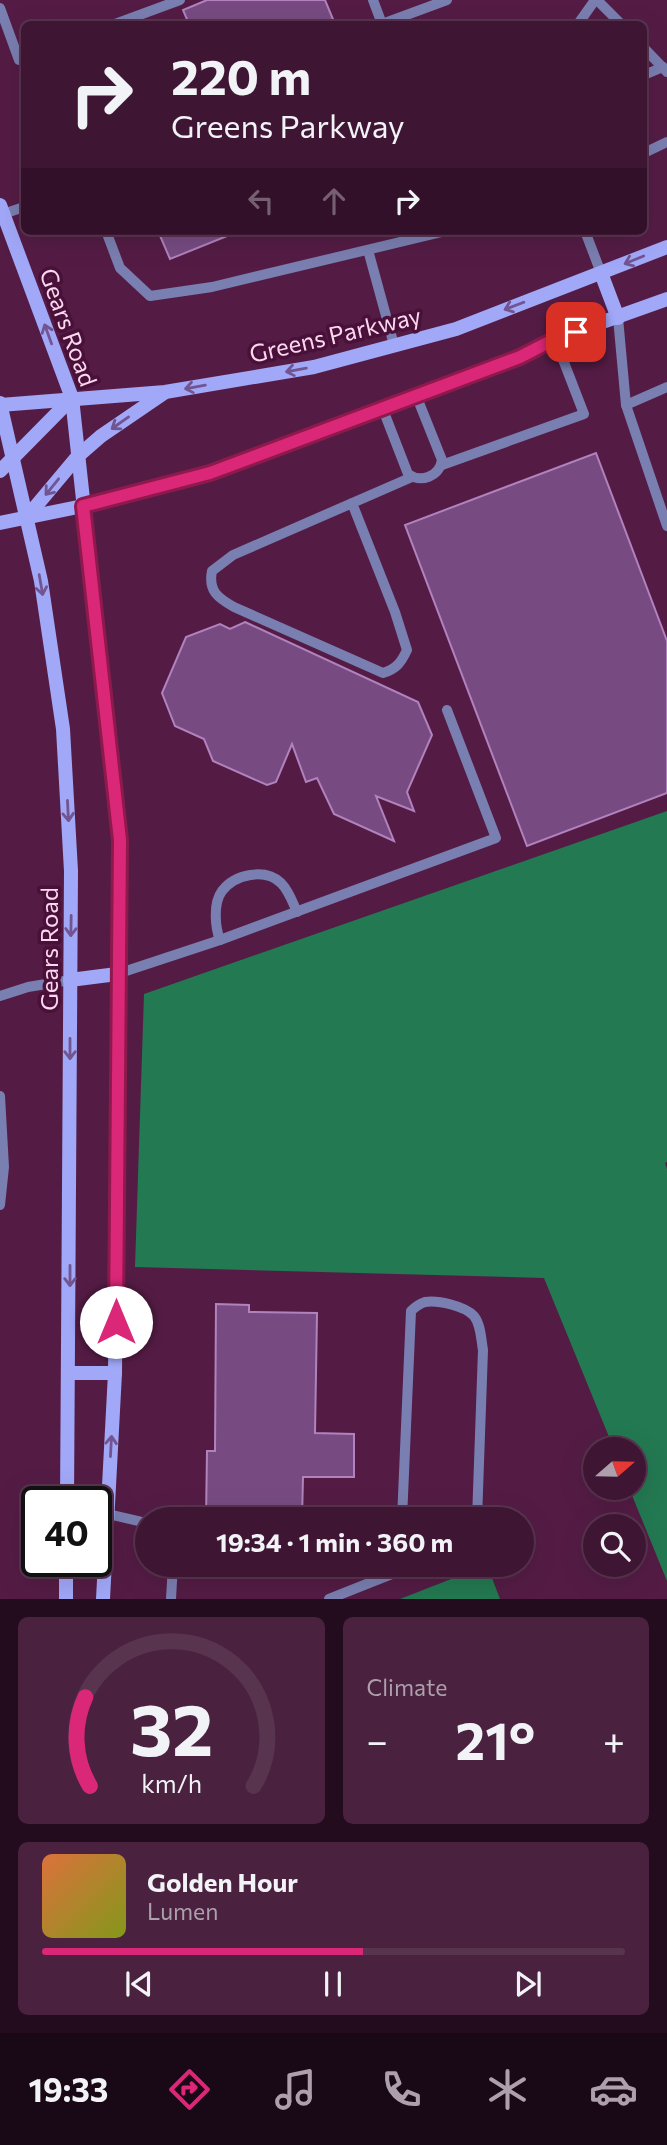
<!DOCTYPE html>
<meta charset="utf-8">
<style>
body{margin:0;font-family:Commissioner,sans-serif;background:#4a2240;color:#f1f3f6;height:100vh;display:flex;flex-direction:column;font-size:26px;white-space:nowrap}
*{box-sizing:border-box;margin:0}
p{font-size:23px;color:#ad9fac}
.icon{flex:none;width:38px;height:38px;fill:none;stroke:currentColor;stroke-width:2;stroke-linecap:round;stroke-linejoin:round}
.map{position:relative;height:1599px;overflow:hidden}
.drawer{display:flex;flex-direction:column;gap:18px;padding:18px;background:#230c1d;flex:1}
.drawer>*{flex:none}
.hud{position:absolute;left:21px;top:21px;width:626px;height:214px;border-radius:10px;box-shadow:0 7px 28px #0002,0 0 0 2px #58344f;background:#3f1534;color:#f1f3f6;overflow:hidden}
.needle{width:46px;rotate:70deg}
.controls{position:absolute;left:583px;top:1437px;display:grid;gap:14px}
.controls a{display:grid;place-items:center;width:63px;height:63px;border-radius:50%;background:#3f1534;box-shadow:0 7px 28px #0002,0 0 0 2px #58344f;font-size:35px}
.speed{position:absolute;left:21px;top:1486px;display:flex;gap:14px;font-size:35px;font-weight:700;text-align:center}
.speed>*{display:grid;place-content:center;width:91px;height:91px;border-radius:50%;background:#3f1534;box-shadow:0 7px 28px #0002,0 0 0 2px #58344f;line-height:1}
.speed .limit{border:4px solid #111;border-radius:10px;background:#fff;color:#111}
.pin{position:absolute;display:grid;place-items:center;width:60px;height:60px;color:#fff;margin:-30px;border-radius:14px;box-shadow:0 4px 10px #0006}
.me{position:absolute;width:77px;margin:-38px;rotate:0deg;stroke-linejoin:round;filter:drop-shadow(0 0 5px #0008)}
.turn{display:flex;align-items:center;gap:24px;height:147px;padding:0 35px;font-size:32px}
.turn .icon{width:91px;height:91px;stroke-width:2.5}
.turn b{display:block;font-size:49px;line-height:60px}
.lanes{display:flex;align-items:center;height:66px;padding:0 35px;background:#0003;justify-content:center;gap:35px;direction:ltr}
.lanes .off{opacity:.35}
.big{font-size:52px;font-weight:700;line-height:1.1}
.drawer .card{flex:1;display:flex;flex-direction:column;justify-content:center;gap:10px;min-width:0;padding:0 24px;border-radius:10px;background:#4a2240}
.drawer .dial{align-items:center;gap:0}
.dial svg{height:182px;overflow:visible;fill:none;stroke:#58344f;stroke-width:7;stroke-linecap:round;text-anchor:middle}
.dial text{fill:#f1f3f6;stroke:none}
.song{display:flex;align-items:center;gap:21px}
.cover{width:84px;height:84px;border-radius:10px;background:linear-gradient(135deg,hsl(20 70% 55%),hsl(70 70% 35%))}
.played{height:7px;border-radius:4px;background:linear-gradient(90deg,#db2777 55%,#58344f 55%)}
.keys{display:flex;justify-content:space-around;direction:ltr}
.heat{display:flex;justify-content:space-between;align-items:center;font-size:38px;direction:ltr}
.drawer .tiles{flex:1;display:grid;gap:18px;grid-template-columns:1fr 1fr}
.card:last-child{grid-column:span 2}
.trip{position:absolute;left:135px;top:1507px;width:399px;height:70px;border-radius:35px;background:#3f1534;box-shadow:0 7px 28px #0002,0 0 0 2px #58344f;font-weight:700;line-height:70px;text-align:center}
.menu{display:flex;height:112px;justify-content:space-around;align-items:center;background:#190815;color:#ad9fac}
.menu .icon{width:49px;height:49px}
.menu .selected{color:#db2777}
.menu b{font-size:32px;color:#f1f3f6}
.map>svg:first-child{display:block}
</style>
<div class="map">
<svg width="667" height="1599" viewBox="0 0 667 1599">
<rect width="100%" height="100%" fill="#541c45"/>
<!-- forest -->
<g fill="#237952">
<path d="M 667,811 L 667,1162 L 665,1163 L 667,1169 L 667,1581 L 629,1488 L 634,1488 L 634,1449 L 614,1449 L 544,1278 L 135,1267 L 144,994 Z"/>
<path d="M 487,1565 L 500,1599 L 400,1599 Z"/>
</g>
<!-- building -->
<g fill="#774b82" stroke="#b182bd" stroke-width="2">
<path d="M 207,0 L 325,0 L 335,24 L 189,24 L 183,10 Z"/>
<path d="M 158,231 L 237,231 L 237,232 L 170,259 Z"/>
<path d="M 596,453 L 667,641 L 667,793 L 527,846 L 405,525 Z"/>
<path d="M 245,622 L 418,702 L 432,735 L 407,792 L 414,811 L 376,796 L 394,841 L 334,814 L 317,778 L 306,782 L 292,744 L 276,782 L 267,785 L 213,761 L 204,739 L 175,726 L 162,693 L 186,637 L 220,624 L 230,629 Z"/>
<path d="M 216,1304 L 249,1305 L 249,1312 L 317,1313 L 315,1433 L 354,1434 L 354,1477 L 303,1477 L 302,1519 L 206,1519 L 207,1451 L 215,1451 Z"/>
</g>
<g fill="none" stroke-linecap="round" stroke-linejoin="round">
<!-- lane -->
<g stroke="#7a7fb1" stroke-width="10">
<path d="M 373,0 L 382,24"/>
<path d="M 597,0 L 621,24"/>
<path d="M 0,8 L 19,60 L 24,58"/>
<path d="M 115,24 L 180,0"/>
<path d="M 382,24 L 447,0"/>
<path d="M 578,24 L 595,0"/>
<path d="M 644,48 L 667,72"/>
<path d="M 644,75 L 663,67"/>
<path d="M 644,153 L 667,142"/>
<path d="M 3,214 L 24,207"/>
<path d="M 106,231 L 120,268 L 150,296 L 212,287 L 446,231"/>
<path d="M 585,231 L 601,273"/>
<path d="M 368,250 L 394,345"/>
<path d="M 618,318 L 626,405 L 667,526"/>
<path d="M 626,405 L 667,387"/>
<path d="M 382,407 L 408,474 C 421,483 439,477 442,460 L 416,395"/>
<path d="M 442,465 L 584,414 L 555,339"/>
<path d="M 352,503 L 395,612 L 407,650 C 401,663 396,669 383,673 L 234,607 C 218,598 208,591 212,571 L 233,555 L 412,477"/>
<path d="M 220,940 C 215,927 213,903 222,891 C 235,874 265,868 281,883 C 289,891 292,901 297,912"/>
<path d="M 117,974 L 220,940 L 496,838 L 447,710"/>
<path d="M 0,996 L 28,987 L 70,980"/>
<path d="M 0,1096 L 4,1167 L 0,1205"/>
<path d="M 108,1514 L 147,1523"/>
<path d="M 402,1519 L 411,1311 C 415,1307 419,1304 425,1302 C 438,1300 465,1306 474,1316 C 481,1325 481,1339 483,1350 L 477,1519"/>
<path d="M 171,1599 L 173,1564"/>
<path d="M 329,1599 L 417,1564"/>
</g>
<!-- secondary -->
<g stroke="#a1a8f8" stroke-width="14">
<path d="M 0,205 L 72,398 L 120,840 L 115,1373 L 103,1599"/>
<path d="M 601,273 L 618,318"/>
<path d="M 0,403 L 41,581 L 63,729 L 71,871 L 67,1502"/>
<path d="M 0,405 L 165,392 L 314,367 L 456,329 L 667,247"/>
<path d="M 0,471 L 72,398"/>
<path d="M 26,518 L 78,456 L 101,436 L 164,393"/>
<path d="M 0,523 L 83,506 L 210,473 L 521,357 L 555,339 L 667,299"/>
<path d="M 70,980 L 117,974"/>
<path d="M 69,1373 L 115,1373"/>
<path d="M 66,1599 L 66,1561"/>
</g>
</g>
<!-- one-way arrows -->
<defs><path id="oneway-shaft" d="M-6 0H5M1.5-3L5.5 0L1.5 3" fill="none" stroke-width="1.6" stroke-linecap="round" stroke-linejoin="round" transform="scale(1.75)"/></defs>
<g stroke="#715490">
<use href="#oneway-shaft" transform="translate(634 260) rotate(158)"/>
<use href="#oneway-shaft" transform="translate(514 306) rotate(159)"/>
<use href="#oneway-shaft" transform="translate(48 334) rotate(-110)"/>
<use href="#oneway-shaft" transform="translate(296 370) rotate(170)"/>
<use href="#oneway-shaft" transform="translate(195 387) rotate(170)"/>
<use href="#oneway-shaft" transform="translate(120 423) rotate(145)"/>
<use href="#oneway-shaft" transform="translate(52 487) rotate(129)"/>
<use href="#oneway-shaft" transform="translate(41 585) rotate(80)"/>
<use href="#oneway-shaft" transform="translate(68 811) rotate(87)"/>
<use href="#oneway-shaft" transform="translate(71 926) rotate(91)"/>
<use href="#oneway-shaft" transform="translate(70 1049) rotate(90)"/>
<use href="#oneway-shaft" transform="translate(70 1276) rotate(90)"/>
<use href="#oneway-shaft" transform="translate(111 1446) rotate(-87)"/>
</g>
<g fill="none" stroke-linecap="round" stroke-linejoin="round">
<!-- route casing -->
<g stroke="#8e194d" stroke-width="18">
<path id="route" d="M 116,1322 L 120,840 L 83,506 L 210,473 L 520,357 L 555,339 L 576,332"/>
</g>
<!-- route -->
<use href="#route" stroke="#db2777" stroke-width="12"/>
</g>
<g text-anchor="middle" dominant-baseline="central" stroke-width="7" stroke-linejoin="round" paint-order="stroke">
<!-- street labels -->
<g font-size="24" fill="#fcd8ef" stroke="#49103a">
<text transform="translate(69 327) rotate(70)">Gears Road</text>
<text transform="translate(335 334) rotate(-13)">Greens Parkway</text>
<text transform="translate(48 949) rotate(-90)">Gears Road</text>
</g>
</g>
</svg>
<div class="controls">
<a><svg class="needle" viewBox="-14 -14 28 28"><path d="M0-13l5 13h-10z" fill="#e53935"/><path d="M0 13l5-13h-10z" fill="#ad9fac"/></svg></a>
<a><svg class="icon" aria-label="search" viewBox="0 0 24 24"><circle cx="10" cy="10" r="6"/><path d="M15 15l6 6"/></svg></a>
</div>
<div class="speed"><div class="limit">40</div></div>
<div class="pin" style="left:576px;top:332px;background:#d93025"><svg class="icon" aria-label="arrive" viewBox="0 0 24 24"><path d="M6 21V4h12l-3 4 3 4H6"/></svg></div>
<svg class="me" style="left:116px;top:1322px" viewBox="-20 -20 40 40"><circle r="19" fill="#fff"/><path d="M0-13L10 11 0 6-10 11z" fill="#db2777"/></svg>
<div class="trip">19:34 · 1 min · 360 m</div>
<div class="hud">
<div class="turn"><svg class="icon" aria-label="right" viewBox="0 0 24 24"><path d="M7 20v-9h11M14 6l5 5-5 5"/></svg><div><b>220 m</b>Greens Parkway</div></div>
<div class="lanes"><svg class="icon off" aria-label="left" viewBox="0 0 24 24"><path d="M17 20v-9H6M10 6l-5 5 5 5"/></svg><svg class="icon off" aria-label="ahead" viewBox="0 0 24 24"><path d="M12 20V5M6 11l6-6 6 6"/></svg><svg class="icon" aria-label="right" viewBox="0 0 24 24"><path d="M7 20v-9h11M14 6l5 5-5 5"/></svg></div>
</div>
</div>
<section class="drawer">
<div class="tiles">
<div class="card dial"><svg viewBox="0 0 100 80">
<path d="M14 69A42 42 0 1 1 86 69"/>
<path d="M14 69A42 42 0 0 1 12 30" stroke="#db2777"/>
<text x="50" y="56" font-size="32" font-weight="700">32</text>
<text x="50" y="72" font-size="11">km/h</text>
</svg></div>
<div class="card"><p>Climate</p>
<div class="heat"><a>−</a><b class="big">21°</b><a>+</a></div>
</div>
<div class="card">
<div class="song"><i class="cover"></i><div><b>Golden Hour</b><p>Lumen</p></div></div>
<div class="played"></div>
<div class="keys"><svg class="icon" aria-label="previous" viewBox="0 0 24 24"><path d="M18 5L8 12l10 7zM5 5v14"/></svg><svg class="icon" aria-label="pause" viewBox="0 0 24 24"><path d="M8 5v14M16 5v14"/></svg><svg class="icon" aria-label="next" viewBox="0 0 24 24"><path d="M6 5l10 7-10 7zM19 5v14"/></svg></div>
</div>
</div>
</section>
<nav class="menu">
<b>19:33</b>
<svg class="icon selected" aria-label="directions" viewBox="0 0 24 24"><path d="M12 3l9 9-9 9-9-9zM9 14v-3h6M13 9l2 2-2 2"/></svg>
<svg class="icon" aria-label="music" viewBox="0 0 24 24"><path d="M9 18V5l10-2v13"/><circle cx="6" cy="18" r="3"/><circle cx="16" cy="16" r="3"/></svg>
<svg class="icon" aria-label="phone" viewBox="0 0 24 24"><path d="M5 4h4l2 5-3 2q2 4 5 5l2-3 5 2v4C11 20 4 13 5 4z"/></svg>
<svg class="icon" aria-label="climate" viewBox="0 0 24 24"><path d="M12 3v18M4 7l16 10M4 17L20 7"/></svg>
<svg class="icon" aria-label="car" viewBox="0 0 24 24"><path d="M5 17H2v-5l4-1 3-4h7l3 4 3 1v5h-3M9 17h6M6 11h13"/><circle cx="7" cy="17" r="2"/><circle cx="17" cy="17" r="2"/></svg>
</nav>
